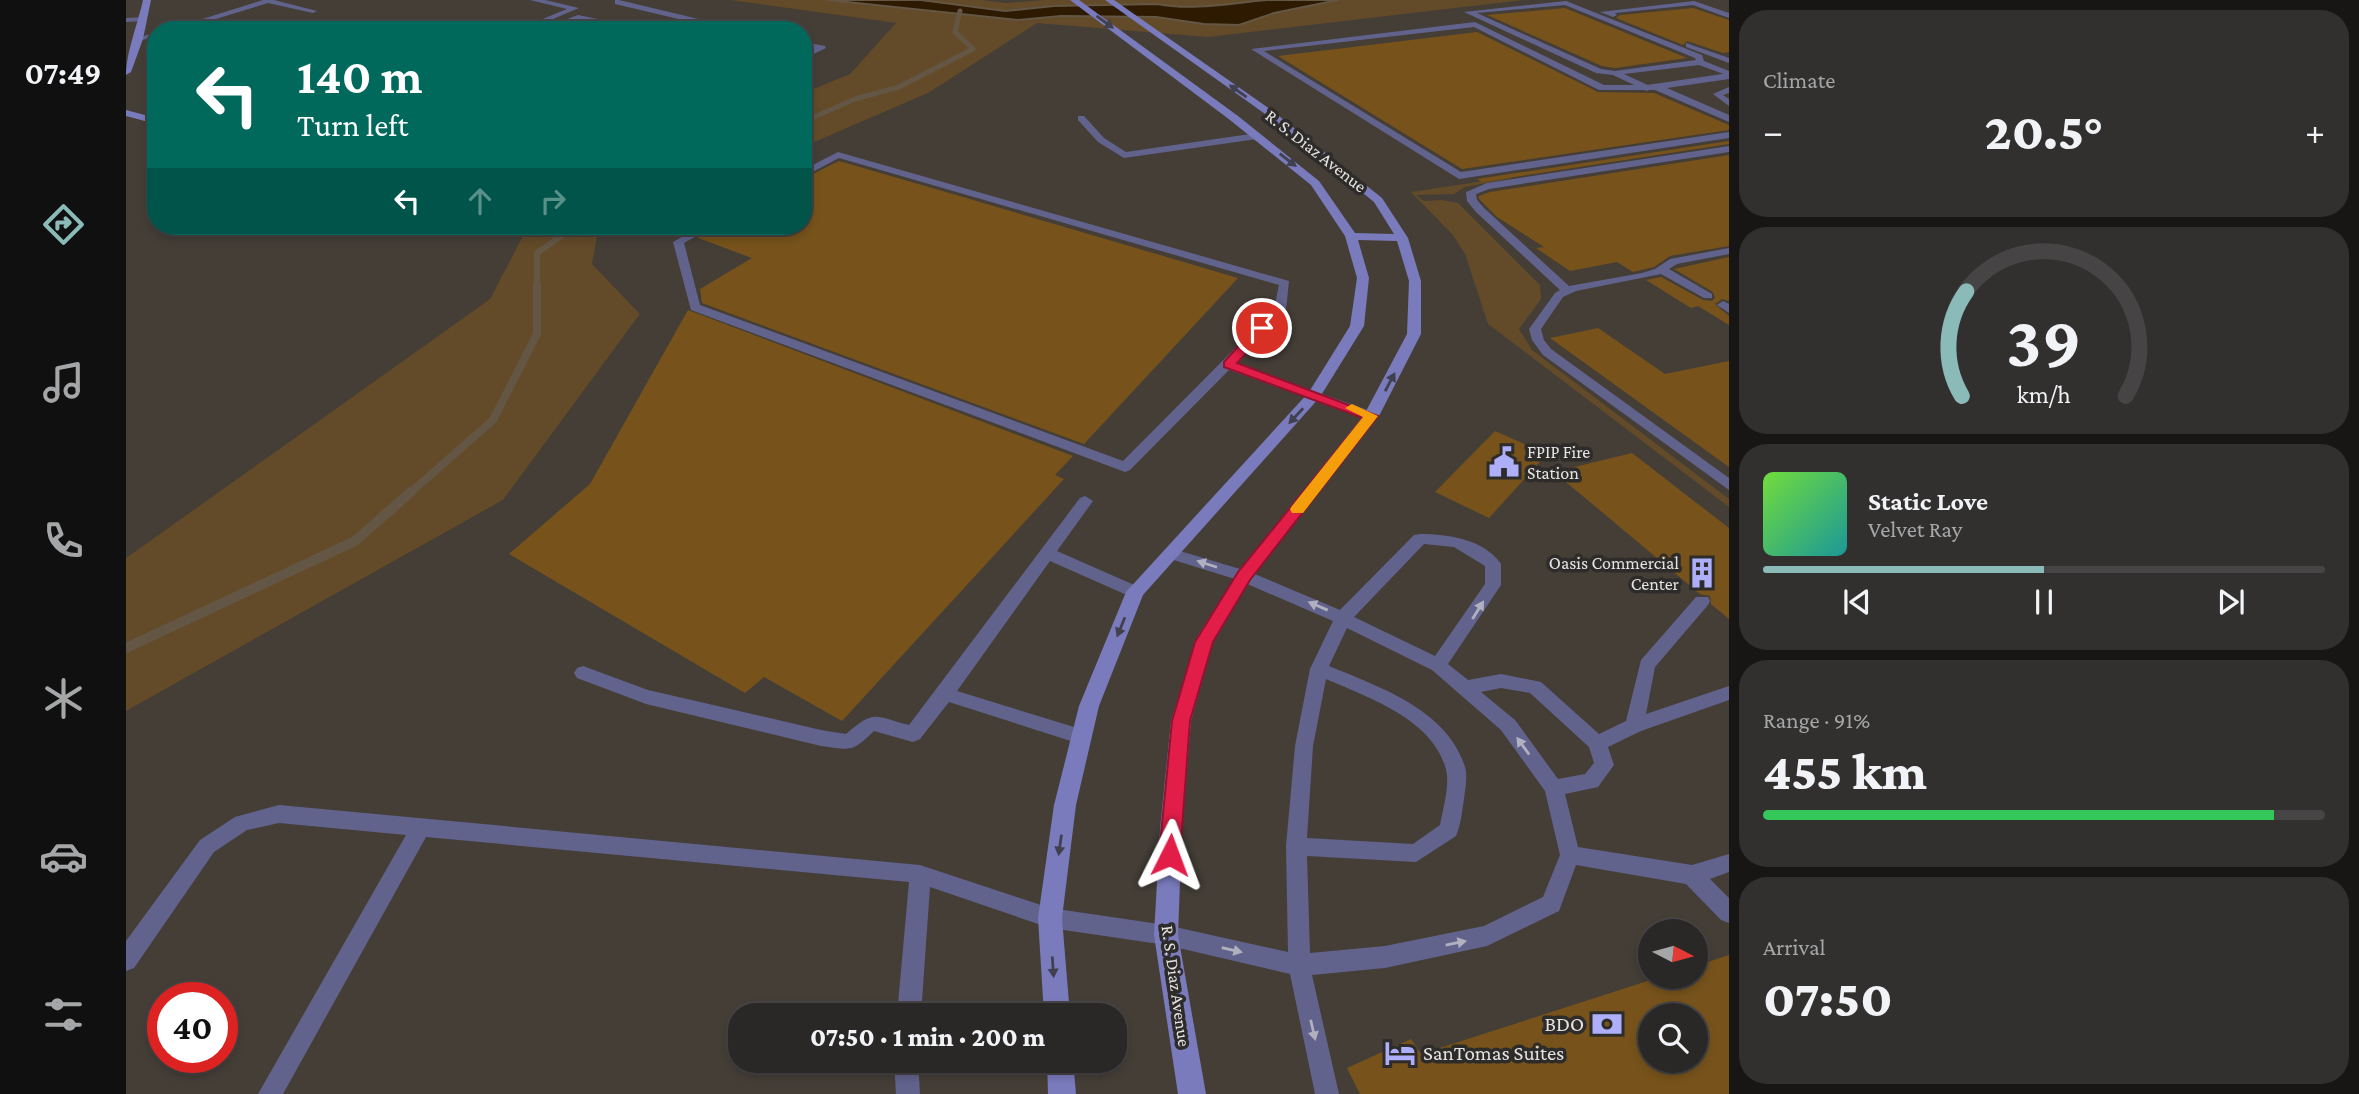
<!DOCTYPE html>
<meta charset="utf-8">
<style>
body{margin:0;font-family:"Crimson Pro",serif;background:#32302f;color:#f1f3f6;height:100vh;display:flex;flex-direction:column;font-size:26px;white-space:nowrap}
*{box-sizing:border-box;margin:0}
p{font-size:23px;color:#a5a6a7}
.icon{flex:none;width:38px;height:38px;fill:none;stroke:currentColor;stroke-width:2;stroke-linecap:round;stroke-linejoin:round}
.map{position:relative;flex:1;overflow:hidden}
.side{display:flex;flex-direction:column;gap:10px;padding:10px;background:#171615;width:630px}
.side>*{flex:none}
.guide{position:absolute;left:21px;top:21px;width:665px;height:214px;border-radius:28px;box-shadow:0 4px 10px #0003,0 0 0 2px #464444;background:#00695c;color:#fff;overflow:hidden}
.needle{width:46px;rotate:96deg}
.fabs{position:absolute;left:1512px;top:919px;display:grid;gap:14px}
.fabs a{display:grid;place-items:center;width:70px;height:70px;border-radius:50%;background:#2a2827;box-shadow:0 4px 10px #0003,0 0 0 2px #464444;font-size:35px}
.speed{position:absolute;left:21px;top:982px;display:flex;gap:14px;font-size:35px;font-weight:700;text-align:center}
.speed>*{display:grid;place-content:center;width:91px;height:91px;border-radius:50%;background:#2a2827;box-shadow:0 4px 10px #0003,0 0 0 2px #464444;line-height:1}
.speed .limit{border:10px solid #d22;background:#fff;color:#111}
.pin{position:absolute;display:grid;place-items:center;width:60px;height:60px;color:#fff;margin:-30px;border:4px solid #fff;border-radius:50%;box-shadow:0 2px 7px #0007}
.me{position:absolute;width:77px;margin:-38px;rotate:3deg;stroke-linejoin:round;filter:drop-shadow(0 0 5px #0008)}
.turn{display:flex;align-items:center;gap:24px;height:147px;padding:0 35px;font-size:32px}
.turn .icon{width:91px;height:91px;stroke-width:2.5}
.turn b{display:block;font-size:49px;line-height:60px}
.lanes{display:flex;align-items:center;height:66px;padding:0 35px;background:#0003;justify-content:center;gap:35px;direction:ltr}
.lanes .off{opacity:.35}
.big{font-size:52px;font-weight:800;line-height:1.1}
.side .card{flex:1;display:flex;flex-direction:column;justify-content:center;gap:10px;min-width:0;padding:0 24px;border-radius:28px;background:#32302f}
.side .dial{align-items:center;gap:0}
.dial svg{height:182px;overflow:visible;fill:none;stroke:#464444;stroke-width:7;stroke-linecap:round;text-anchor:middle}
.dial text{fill:#f1f3f6;stroke:none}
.song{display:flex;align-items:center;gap:21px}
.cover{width:84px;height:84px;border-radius:10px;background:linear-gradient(135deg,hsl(100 70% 55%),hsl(180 70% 35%))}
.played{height:7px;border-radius:4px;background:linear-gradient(90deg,#8bbbb9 50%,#464444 50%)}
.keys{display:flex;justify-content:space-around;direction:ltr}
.heat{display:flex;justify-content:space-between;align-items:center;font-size:38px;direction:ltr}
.charge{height:10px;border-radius:5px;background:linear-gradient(90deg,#34c759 91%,#464444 0)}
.trip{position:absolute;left:602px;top:1003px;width:399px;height:70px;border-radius:28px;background:#2a2827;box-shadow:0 4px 10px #0003,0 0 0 2px #464444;font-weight:800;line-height:70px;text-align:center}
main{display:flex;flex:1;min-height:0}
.menu{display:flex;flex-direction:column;width:126px;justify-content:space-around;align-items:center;background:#111010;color:#a5a6a7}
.menu .icon{width:49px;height:49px}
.menu .on{color:#8bbbb9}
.menu b{font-size:32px;color:#f1f3f6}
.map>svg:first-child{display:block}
</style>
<main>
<nav class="menu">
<b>07:49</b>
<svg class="icon on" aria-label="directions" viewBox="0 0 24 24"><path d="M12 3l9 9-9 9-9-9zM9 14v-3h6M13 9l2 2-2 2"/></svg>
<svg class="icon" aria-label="music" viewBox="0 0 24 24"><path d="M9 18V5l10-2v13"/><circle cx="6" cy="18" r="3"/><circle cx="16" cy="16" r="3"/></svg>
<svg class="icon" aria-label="phone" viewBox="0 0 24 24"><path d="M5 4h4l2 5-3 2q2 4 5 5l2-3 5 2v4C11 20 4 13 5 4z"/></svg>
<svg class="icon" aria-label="climate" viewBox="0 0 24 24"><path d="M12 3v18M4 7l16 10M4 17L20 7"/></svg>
<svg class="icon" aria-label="car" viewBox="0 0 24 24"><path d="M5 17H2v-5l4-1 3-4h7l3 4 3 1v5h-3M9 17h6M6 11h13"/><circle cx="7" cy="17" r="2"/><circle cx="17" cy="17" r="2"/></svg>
<svg class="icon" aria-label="filters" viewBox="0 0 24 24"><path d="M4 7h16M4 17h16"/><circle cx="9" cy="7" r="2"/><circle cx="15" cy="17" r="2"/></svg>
</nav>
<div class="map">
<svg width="1603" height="1094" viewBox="0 0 1603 1094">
<rect width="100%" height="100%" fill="#383634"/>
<!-- built -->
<g fill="#443e37" fill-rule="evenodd">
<path d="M 0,0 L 603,0 L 771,23 L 724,74 L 677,93 L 677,30 L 30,30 L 30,226 L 402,226 L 364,299 L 0,558 Z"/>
<path d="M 857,0 L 1603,0 L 1603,1094 L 0,1094 L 0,711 L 377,500 L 514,314 L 466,264 L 471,237 L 497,226 L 677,226 L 677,147 L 802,93 L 880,3 ZM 1524,931 L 1570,931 L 1570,976 L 1524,976 ZM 37,998 L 96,998 L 96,1057 L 37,1057 ZM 614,1015 L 989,1015 L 989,1060 L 614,1060 ZM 1524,1015 L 1570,1015 L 1570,1060 L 1524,1060 Z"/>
</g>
<!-- green -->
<g fill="#634b29">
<path d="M 603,0 L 857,0 L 880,3 L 919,0 L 1397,0 L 1082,37 L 911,23 L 802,93 L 677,147 L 677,93 L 724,74 L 770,23 Z"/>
<path d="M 1385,177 L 1387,178 L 1339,187 L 1328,194 L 1290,195 L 1298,201 L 1316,200 L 1332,203 L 1414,285 L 1415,299 L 1393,329 L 1406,350 L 1603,499 L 1603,507 L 1362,324 L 1339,254 L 1327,235 L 1285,192 Z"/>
<path d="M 402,226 L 497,226 L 471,237 L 466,264 L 514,314 L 377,500 L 0,711 L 0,558 L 364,299 Z"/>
</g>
<!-- water -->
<path fill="#2d1a00" stroke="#645644" stroke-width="2" d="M 702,0 L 795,0 L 879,11 L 928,6 L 1031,4 C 1067,11 1104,3 1141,0 C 1164,0 1189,0 1212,0 L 1148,13 L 1113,25 L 1078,24 L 1030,17 L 935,16 L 892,20 Z"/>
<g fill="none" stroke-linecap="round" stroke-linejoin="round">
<!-- stream-far3 -->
<path stroke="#645644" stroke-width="5" d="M 677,122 L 729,99 L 773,87 L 847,49 L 829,32 L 834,11"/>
<!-- stream-far2 -->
<path stroke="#645644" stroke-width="6" d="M 411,287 L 411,253 L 449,226"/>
<!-- stream-far1 -->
<path stroke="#645644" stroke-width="8" d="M 284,493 L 367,420 L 411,334 L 411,285"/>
<!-- stream -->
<path stroke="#645644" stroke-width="10" d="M 0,648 L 229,541 L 286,491"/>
</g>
<!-- building -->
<g fill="#77531b" fill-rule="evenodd">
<path d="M 1439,8 L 1561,58 L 1489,68 L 1476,66 L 1361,15 Z"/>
<path d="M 1567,8 L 1603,20 L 1603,52 L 1597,53 L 1561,41 L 1557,45 L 1490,18 L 1494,15 Z"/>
<path d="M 1351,32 L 1472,92 L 1528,93 L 1603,125 L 1603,130 L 1336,169 L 1152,56 Z"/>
<path d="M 1603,141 L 1603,144 L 1356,182 L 1351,179 Z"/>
<path d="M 1603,155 L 1603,246 L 1544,256 L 1528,267 L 1507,272 L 1491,262 L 1444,271 L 1410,248 L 1418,247 L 1371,217 L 1353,199 L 1353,196 L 1364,192 Z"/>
<path d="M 713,161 L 830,195 L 1112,278 L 958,444 L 576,303 L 574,289 L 626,258 L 572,238 L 590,226 L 677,226 L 677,179 Z"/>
<path d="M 1603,257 L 1603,301 L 1596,299 L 1589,304 L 1603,316 L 1603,325 L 1572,306 L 1565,308 L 1520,280 L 1535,277 L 1577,300 L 1586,301 L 1589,298 L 1587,292 L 1548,269 Z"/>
<path d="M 562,310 L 947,456 L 929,475 L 938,479 L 716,721 L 638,677 L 619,693 L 383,554 L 464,484 Z"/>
<path d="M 1472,328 L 1539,374 L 1603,361 L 1603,467 L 1424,338 Z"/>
<path d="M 1369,431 L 1421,454 L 1363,518 L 1309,492 Z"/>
<path d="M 1506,453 L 1603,528 L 1603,619 L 1585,604 L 1584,596 L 1574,594 L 1428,472 Z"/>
<path d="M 1603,955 L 1603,1094 L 1234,1094 L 1221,1068 L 1285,1039 L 1295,1054 L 1537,976 L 1570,976 L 1570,966 ZM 1524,1015 L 1570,1015 L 1570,1060 L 1524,1060 Z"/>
</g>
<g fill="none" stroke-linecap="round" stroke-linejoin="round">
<!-- lane -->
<g fill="#62638d" fill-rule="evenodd">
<path d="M 137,0 L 148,0 L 191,11 L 187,13 L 142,3 L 54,30 L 41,30 Z"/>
<path d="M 404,0 L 419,0 L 453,8 L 401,30 L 390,30 L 441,9 Z"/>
<path d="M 493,0 L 610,28 L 614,30 L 599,30 L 489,4 L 489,0 Z"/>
<path d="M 1440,1 L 1576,55 L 1578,61 L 1603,71 L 1603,76 L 1573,65 L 1498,74 L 1524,86 L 1525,88 L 1521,91 L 1487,75 L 1470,73 L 1338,12 ZM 1439,5 L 1569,58 L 1570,60 L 1489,71 L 1475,69 L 1351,13 Z"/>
<path d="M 1568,1 L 1603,13 L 1603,18 L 1567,5 L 1489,13 L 1491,15 L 1487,17 L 1474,12 Z"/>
<path d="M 452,15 L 486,22 L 487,24 L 483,26 L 452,19 L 435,25 L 431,23 Z"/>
<path d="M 20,17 L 17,21 L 0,22 L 0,18 Z"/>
<path d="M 30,32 L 30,36 L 13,41 L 9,39 Z"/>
<path d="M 677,42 L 699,46 L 700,48 L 677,59 L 677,54 L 688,49 L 677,46 Z"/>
<path d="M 1560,43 L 1603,58 L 1603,63 L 1560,47 Z"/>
<path d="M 1603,87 L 1603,93 L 1597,95 L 1603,99 L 1603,106 L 1587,94 Z"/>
<path d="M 952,116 L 958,116 L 978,138 L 1000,152 L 1131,133 L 1136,136 L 1131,139 L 998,158 L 972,142 L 952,120 Z"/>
<path d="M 1603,146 L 1603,152 L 1363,189 L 1350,194 L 1351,200 L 1358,208 L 1443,286 L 1516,273 L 1529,269 L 1544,259 L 1603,248 L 1603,254 L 1551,264 L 1543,269 L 1586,294 L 1586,298 L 1578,298 L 1535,274 L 1450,291 L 1437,297 L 1415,329 L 1418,340 L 1425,349 L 1603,478 L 1603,490 L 1417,355 L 1406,340 L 1403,329 L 1429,293 L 1434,290 L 1350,212 L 1341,201 L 1340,192 L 1361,183 Z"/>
<path d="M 712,152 L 1163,281 L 1160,310 L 1109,363 L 1250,413 L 1252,416 L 1250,419 L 1240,419 L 1103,370 L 1004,470 L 999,472 L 565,310 L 547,242 L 575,226 L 588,226 L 558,243 L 574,305 L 997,461 L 1148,309 L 1153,285 L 713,158 L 677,177 L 677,170 Z"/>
<path d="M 1597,301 L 1603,304 L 1603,313 L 1591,305 Z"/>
<path d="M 959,496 L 967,501 L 931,551 L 1015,588 L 1017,592 L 1015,596 L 1003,596 L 924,561 L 831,691 L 961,731 L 963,736 L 961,741 L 954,744 L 823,702 L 794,739 L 787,742 L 748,731 C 725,753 726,750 695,746 L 520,704 L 451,678 L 448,673 L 451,668 L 457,666 L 522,690 L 695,730 L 720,734 C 749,709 748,716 783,725 L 954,498 Z"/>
<path d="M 1294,534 C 1322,534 1358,539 1375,564 L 1375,585 L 1322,664 L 1342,680 L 1375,674 L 1415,682 L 1473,734 L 1500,721 L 1515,660 L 1570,597 L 1582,597 L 1584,601 L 1582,605 L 1529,667 L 1520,714 L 1603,686 L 1603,700 L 1515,731 L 1482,747 L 1488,765 L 1472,787 L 1439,794 L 1452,847 L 1566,865 L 1603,854 L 1603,872 L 1584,879 L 1603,898 L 1603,923 L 1595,920 L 1560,884 L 1450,865 L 1433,911 L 1361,946 L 1259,968 L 1186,975 L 1213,1094 L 1189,1094 L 1164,974 L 1040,945 L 924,928 L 804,887 L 795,1015 L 771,1015 L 783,882 L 300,837 L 157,1094 L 132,1094 L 280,835 L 153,823 L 121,830 L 88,852 L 8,968 L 0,971 L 0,941 L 74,840 L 109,817 L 153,805 L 794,865 L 924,908 L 1040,925 L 1162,952 L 1160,846 L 1169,746 L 1184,669 L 1207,621 L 1112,580 L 1038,557 L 1036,553 L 1044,548 L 1124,572 L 1214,610 L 1288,535 ZM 1298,544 L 1328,547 L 1359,566 L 1359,584 L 1309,656 L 1228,617 ZM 1221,628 L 1306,670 L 1375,730 L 1419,791 L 1434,855 L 1417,897 L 1358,926 L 1259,946 L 1184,953 L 1181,856 L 1290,862 L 1330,836 C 1335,825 1336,811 1338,799 C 1339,789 1342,777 1339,767 C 1321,709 1253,687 1203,666 ZM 1200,679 C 1241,697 1304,718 1319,766 C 1325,783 1317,808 1314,825 L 1287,844 L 1181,838 L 1187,746 ZM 1375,688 L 1404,693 L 1463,747 L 1468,763 L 1459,774 L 1432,779 L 1389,720 L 1355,692 Z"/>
<path d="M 768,1060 L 792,1060 L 794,1094 L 770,1094 Z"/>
</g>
<!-- street -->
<path fill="#62638d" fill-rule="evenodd" d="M 1349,22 L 1478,85 L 1521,85 L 1603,73 L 1603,79 L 1541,88 L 1603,115 L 1603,122 L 1529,90 L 1473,90 L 1348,27 L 1138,51 L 1335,172 L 1603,132 L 1603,138 L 1333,179 L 1125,49 Z"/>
<!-- secondary -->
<g fill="#7a7bbc" fill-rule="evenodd">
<path d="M 17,0 L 25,0 L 17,39 L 5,72 L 0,75 C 0,53 12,23 17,0 Z"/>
<path d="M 944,0 L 953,0 L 1112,116 L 1193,181 L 1229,233 L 1268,234 L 1248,202 L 1142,116 L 979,0 L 988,0 L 1148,112 L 1256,198 L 1282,238 L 1295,281 L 1295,334 L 1253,416 L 1124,580 L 1087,643 L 1065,721 L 1056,829 L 1052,935 L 1080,1094 L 1052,1094 L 1028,935 L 1034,829 L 1045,721 L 1071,637 L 1112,572 L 1238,415 L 1281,334 L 1283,281 L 1271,241 L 1232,240 L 1243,278 L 1238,326 L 1194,397 L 1017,595 L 973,706 L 950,805 L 936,918 L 944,1015 L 918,1015 L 912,918 L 928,805 L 953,706 L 1000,592 L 1183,392 L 1224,326 L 1231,278 L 1219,236 L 1185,185 L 1104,120 Z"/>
<path d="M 0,110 L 30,118 L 30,124 L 0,116 Z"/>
<path d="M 921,1060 L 947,1060 L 950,1094 L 922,1094 Z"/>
</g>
</g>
<!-- one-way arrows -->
<defs><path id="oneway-solid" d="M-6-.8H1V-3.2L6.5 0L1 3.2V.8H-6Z" transform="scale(1.75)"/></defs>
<g fill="#41404e">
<use href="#oneway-solid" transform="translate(979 22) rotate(36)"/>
<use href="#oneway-solid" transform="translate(1112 91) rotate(-145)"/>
<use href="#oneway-solid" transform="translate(1162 160) rotate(38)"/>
<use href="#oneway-solid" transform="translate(1264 382) rotate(-62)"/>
<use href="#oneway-solid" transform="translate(1170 416) rotate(133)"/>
<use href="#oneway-solid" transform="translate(995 627) rotate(112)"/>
<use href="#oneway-solid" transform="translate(934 845) rotate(98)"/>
<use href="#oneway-solid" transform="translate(927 967) rotate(86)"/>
</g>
<g fill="#b0b0bf">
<use href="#oneway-solid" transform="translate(1081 564) rotate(-162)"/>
<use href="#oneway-solid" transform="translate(1192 606) rotate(-157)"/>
<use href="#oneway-solid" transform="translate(1352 610) rotate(-58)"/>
<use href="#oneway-solid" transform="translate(1397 746) rotate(-126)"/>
<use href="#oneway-solid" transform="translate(1330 943) rotate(-11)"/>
<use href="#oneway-solid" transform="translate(1106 950) rotate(13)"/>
<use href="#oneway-solid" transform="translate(1187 1030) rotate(77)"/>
</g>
<!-- route -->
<path fill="#e11d48" stroke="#92132f" stroke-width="2" d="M 1136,324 L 1143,328 L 1111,363 L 1252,416 L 1124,580 L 1087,642 L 1064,721 L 1054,855 L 1051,862 L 1044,865 L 1036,862 L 1033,855 L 1046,721 L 1069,642 L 1112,572 L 1237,418 L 1098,367 L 1098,362 L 1132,325 Z"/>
<!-- slow -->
<path fill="#f59e0b" d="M 1226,404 L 1252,416 L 1177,513 L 1166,513 L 1164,509 L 1166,506 L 1237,417 L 1219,408 Z"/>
<!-- icons -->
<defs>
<g id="civic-bare" transform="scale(2.415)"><path d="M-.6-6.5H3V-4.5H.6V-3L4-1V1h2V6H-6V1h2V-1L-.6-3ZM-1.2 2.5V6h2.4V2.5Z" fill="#adaffb" stroke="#2e2c2a" stroke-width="2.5" paint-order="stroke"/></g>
<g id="building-bare" transform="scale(2.415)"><path d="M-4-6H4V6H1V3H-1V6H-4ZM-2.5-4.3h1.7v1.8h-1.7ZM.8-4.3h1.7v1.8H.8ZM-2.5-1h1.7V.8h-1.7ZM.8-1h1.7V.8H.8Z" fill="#adaffb" stroke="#2e2c2a" stroke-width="2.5" paint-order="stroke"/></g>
<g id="bank-bare" transform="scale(2.415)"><path d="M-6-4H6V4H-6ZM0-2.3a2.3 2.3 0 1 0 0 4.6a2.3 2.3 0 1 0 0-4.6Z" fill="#adaffb" stroke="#2e2c2a" stroke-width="2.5" paint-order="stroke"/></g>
<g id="hotel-bare" transform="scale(2.415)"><path d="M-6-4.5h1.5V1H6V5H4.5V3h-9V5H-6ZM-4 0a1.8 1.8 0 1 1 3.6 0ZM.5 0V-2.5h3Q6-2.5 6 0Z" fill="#adaffb" stroke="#2e2c2a" stroke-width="2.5" paint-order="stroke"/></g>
</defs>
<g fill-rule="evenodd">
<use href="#civic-bare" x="1378" y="462"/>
<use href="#building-bare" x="1576" y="573"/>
<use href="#bank-bare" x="1481" y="1024"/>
<use href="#hotel-bare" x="1274" y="1053"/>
</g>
<g text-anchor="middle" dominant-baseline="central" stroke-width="7" stroke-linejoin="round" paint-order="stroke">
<!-- street labels -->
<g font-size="18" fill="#e4e3e1" stroke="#2e2c2a">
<text transform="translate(1190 151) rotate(38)">R. S. Diaz Avenue</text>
<text transform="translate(1050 986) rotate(82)">R. S. Diaz Avenue</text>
</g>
<!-- poi labels -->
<g font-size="18" fill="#e4e3e1" stroke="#2e2c2a" text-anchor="start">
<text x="1401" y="452">FPIP Fire<tspan x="1401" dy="21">Station</tspan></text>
<text x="1553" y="563" text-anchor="end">Oasis Commercial<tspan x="1553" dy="21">Center</tspan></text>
</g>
<!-- near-poi labels -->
<g font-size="21" fill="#e4e3e1" stroke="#2e2c2a" text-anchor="end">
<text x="1458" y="1024">BDO</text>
<text x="1297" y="1053" text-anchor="start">SanTomas Suites</text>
</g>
</g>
</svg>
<div class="fabs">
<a><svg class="needle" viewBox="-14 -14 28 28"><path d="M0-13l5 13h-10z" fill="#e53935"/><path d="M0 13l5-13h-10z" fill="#a5a6a7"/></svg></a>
<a><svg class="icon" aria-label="search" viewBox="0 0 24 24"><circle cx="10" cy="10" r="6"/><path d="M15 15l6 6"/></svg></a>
</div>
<div class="speed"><div class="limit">40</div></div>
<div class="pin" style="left:1136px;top:328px;background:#d93025"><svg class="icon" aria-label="arrive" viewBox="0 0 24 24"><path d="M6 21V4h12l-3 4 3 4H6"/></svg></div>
<svg class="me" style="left:1044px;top:855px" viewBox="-20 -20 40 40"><path d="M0-17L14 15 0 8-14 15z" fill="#e11d48" stroke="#fff" stroke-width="4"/></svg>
<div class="trip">07:50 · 1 min · 200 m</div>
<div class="guide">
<div class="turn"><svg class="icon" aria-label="left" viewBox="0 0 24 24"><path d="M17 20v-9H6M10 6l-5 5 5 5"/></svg><div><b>140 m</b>Turn left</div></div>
<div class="lanes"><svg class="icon" aria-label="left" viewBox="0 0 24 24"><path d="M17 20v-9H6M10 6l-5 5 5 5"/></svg><svg class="icon off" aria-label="ahead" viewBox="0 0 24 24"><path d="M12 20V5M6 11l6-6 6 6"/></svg><svg class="icon off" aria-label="right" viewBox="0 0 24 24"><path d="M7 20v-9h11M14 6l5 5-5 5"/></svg></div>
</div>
</div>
<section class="side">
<div class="card"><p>Climate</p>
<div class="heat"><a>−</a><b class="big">20.5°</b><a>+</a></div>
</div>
<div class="card dial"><svg viewBox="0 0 100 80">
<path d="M14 69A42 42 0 1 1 86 69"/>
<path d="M14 69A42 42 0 0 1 16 23" stroke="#8bbbb9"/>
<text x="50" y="56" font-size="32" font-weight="700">39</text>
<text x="50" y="72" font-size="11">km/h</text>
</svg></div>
<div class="card">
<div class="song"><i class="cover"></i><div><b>Static Love</b><p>Velvet Ray</p></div></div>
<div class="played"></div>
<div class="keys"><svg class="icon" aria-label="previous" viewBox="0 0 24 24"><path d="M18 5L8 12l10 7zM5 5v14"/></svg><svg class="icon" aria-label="pause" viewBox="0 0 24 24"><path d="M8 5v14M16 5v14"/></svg><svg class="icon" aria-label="next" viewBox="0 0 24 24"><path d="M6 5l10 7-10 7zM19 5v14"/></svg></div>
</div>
<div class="card"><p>Range · 91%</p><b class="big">455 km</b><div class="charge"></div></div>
<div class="card"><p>Arrival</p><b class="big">07:50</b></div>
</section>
</main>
